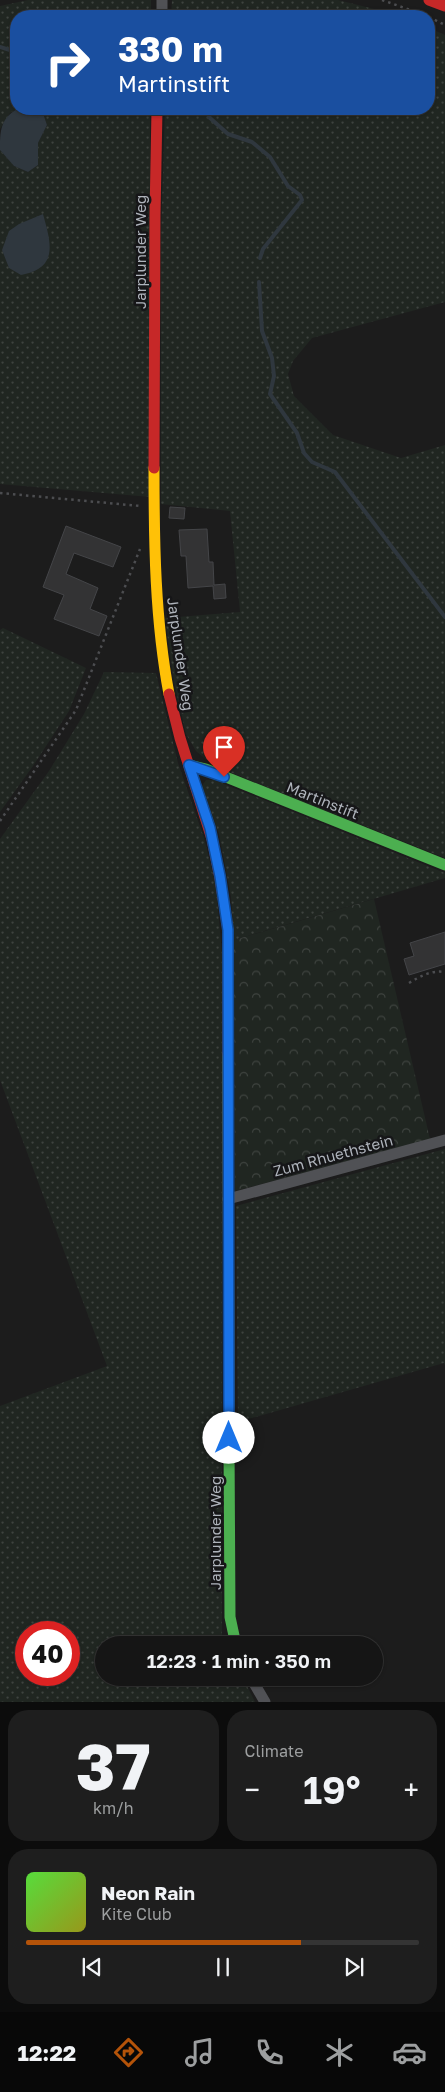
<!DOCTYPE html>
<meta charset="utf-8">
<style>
body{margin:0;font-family:"Golos Text",sans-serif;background:#1e1e1e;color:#f1f3f6;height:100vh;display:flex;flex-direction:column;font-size:19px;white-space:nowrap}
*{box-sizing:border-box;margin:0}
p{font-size:16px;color:#9d9fa0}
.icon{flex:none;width:28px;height:28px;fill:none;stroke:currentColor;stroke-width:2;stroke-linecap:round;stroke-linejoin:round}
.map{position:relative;height:1702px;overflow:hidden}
.panel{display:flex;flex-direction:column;gap:8px;padding:8px;background:#0c0c0c;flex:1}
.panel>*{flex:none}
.banner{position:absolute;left:10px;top:10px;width:425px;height:105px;border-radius:20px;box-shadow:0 1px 4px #0004,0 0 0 1px #343434;background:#1a4fa0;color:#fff;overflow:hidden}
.speed{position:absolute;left:15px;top:1621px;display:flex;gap:10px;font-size:25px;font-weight:700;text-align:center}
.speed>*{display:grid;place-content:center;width:65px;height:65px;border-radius:50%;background:#151515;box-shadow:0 1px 4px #0004,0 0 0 1px #343434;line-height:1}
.speed .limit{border:8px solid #d22;background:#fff;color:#111}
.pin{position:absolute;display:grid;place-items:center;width:42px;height:42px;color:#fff;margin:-51px -21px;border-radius:50% 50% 50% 0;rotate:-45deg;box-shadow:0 0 5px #0007}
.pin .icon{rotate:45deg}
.me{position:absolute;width:55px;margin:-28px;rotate:0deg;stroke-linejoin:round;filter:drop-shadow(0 0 4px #0008)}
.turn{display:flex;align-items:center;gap:18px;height:105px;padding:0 25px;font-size:22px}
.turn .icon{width:65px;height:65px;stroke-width:2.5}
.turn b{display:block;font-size:35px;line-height:42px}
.big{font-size:38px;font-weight:600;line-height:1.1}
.panel .widget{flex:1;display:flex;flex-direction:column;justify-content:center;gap:8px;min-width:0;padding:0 18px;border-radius:20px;background:#1e1e1e}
.panel .dial{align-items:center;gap:0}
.dial b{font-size:65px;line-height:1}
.song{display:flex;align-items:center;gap:15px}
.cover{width:60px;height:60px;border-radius:8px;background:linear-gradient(135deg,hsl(110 70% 55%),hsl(60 70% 35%))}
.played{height:5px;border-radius:2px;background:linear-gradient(90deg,#b45309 70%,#343434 70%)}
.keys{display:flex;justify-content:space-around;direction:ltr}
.heat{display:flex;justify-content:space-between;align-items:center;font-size:28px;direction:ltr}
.panel .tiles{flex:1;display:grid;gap:8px;grid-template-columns:1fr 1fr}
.widget:last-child{grid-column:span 2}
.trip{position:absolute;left:95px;top:1636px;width:288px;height:50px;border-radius:25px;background:#151515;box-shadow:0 1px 4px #0004,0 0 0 1px #343434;font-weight:600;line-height:50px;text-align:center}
.menu{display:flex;height:80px;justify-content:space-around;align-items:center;background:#080808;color:#9d9fa0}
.menu .icon{width:35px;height:35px}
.menu .on{color:#b45309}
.menu b{font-size:22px;color:#f1f3f6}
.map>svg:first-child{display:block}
</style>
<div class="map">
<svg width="445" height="1702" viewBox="0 0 445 1702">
<defs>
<pattern id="grass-dots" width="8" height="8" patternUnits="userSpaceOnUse" patternTransform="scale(1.25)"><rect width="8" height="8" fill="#202621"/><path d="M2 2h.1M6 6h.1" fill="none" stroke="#3e433f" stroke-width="1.8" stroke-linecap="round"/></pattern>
<pattern id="forest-crowns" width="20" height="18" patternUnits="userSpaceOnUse" patternTransform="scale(1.25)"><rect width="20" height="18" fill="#202621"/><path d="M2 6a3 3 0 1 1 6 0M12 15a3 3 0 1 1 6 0" fill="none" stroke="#3e433f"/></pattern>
</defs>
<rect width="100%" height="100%" fill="#1c1c1c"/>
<!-- grass -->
<g fill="url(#grass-dots)" fill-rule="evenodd">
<path d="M 28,0 L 151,0 L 151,16 L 16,16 L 17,109 L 10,113 L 0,129 L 0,6 Z"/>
<path d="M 172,0 L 338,0 L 402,16 L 171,16 Z"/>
<path d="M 429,28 L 445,35 L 445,302 L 312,338 L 293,361 L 288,374 L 294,396 L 333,435 L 401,458 L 445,445 L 445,858 L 212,765 L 196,751 L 186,734 L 174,682 L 165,618 L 240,612 L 230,511 L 161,504 L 161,235 L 165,109 L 429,109 Z"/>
<path d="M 36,109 L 150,109 L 150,497 L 0,484 L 0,150 L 14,166 L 28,172 L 38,165 L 38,143 L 47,125 L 44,116 Z"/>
<path d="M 3,628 L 86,668 L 69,711 L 33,766 L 0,812 L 0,630 Z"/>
<path d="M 104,672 L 156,673 L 178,763 L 204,838 L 216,886 L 222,954 L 222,1638 L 226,1645 L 104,1645 L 104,1678 L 243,1678 L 255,1702 L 0,1702 L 0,1406 L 107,1366 L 0,1080 L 0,839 L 49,771 L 84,714 ZM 26,1632 L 69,1632 L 69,1675 L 26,1675 Z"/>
<path d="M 206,780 L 214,780 L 445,873 L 445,878 L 234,940 L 231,897 L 219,834 L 202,786 Z"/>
<path d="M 445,1149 L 445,1365 L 444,1363 L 238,1422 L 236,1206 Z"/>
</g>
<!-- forest -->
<path fill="url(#forest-crowns)" d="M 374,899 L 430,1139 L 235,1191 L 234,940 Z"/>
<!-- water -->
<g fill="#2f373e">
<path d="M 17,109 L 36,109 L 44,116 L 47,125 L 38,143 L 38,165 L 28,172 L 14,166 L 0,150 C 0,132 0,119 17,109 Z"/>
<path d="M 43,214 C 51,243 59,268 21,275 L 9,268 L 2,250 L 9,231 L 19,224 Z"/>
</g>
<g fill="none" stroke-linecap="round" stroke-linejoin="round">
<!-- stream -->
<g stroke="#2f373e" stroke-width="4">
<path d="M 0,47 L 16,52"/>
<path d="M 205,109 L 210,118 L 228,134 L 252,142 L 270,157 L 288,186 L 300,195 L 302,200 L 263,249 L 260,258"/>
<path d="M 259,282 L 262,331 L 272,358 L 274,376 L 270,394 L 297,433 L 304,453 L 312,462 L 335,472 L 445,617"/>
</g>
</g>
<!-- building -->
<g fill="#333334" stroke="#444548">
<path d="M 170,507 L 185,508 L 184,519 L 169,518 Z"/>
<path d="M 66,526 L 121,547 L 113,567 L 74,553 L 66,574 L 98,588 L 90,609 L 107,616 L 99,636 L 54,619 L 64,595 L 43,587 Z"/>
<path d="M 207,529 L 209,562 L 213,562 L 214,585 L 225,584 L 226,598 L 214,599 L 213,586 L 188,588 L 186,556 L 181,556 L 179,530 Z"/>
<path d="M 445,932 L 445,964 L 409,975 L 404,959 L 414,956 L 410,943 Z"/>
</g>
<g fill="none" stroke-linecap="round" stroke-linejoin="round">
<!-- path -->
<g stroke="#4c4d50" stroke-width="2.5" stroke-dasharray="2.5 4" stroke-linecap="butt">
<path d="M 382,0 L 427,16"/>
<path d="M 429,17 L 445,25"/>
<path d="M 0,493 L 140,506"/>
<path d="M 0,821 L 76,710 L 140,549"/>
<path d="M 409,983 C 421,976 431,970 445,972"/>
</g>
<!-- street -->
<g stroke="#505155" stroke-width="11">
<path d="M 162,16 L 162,0"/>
<path d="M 228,1199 L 445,1140"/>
<path d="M 251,1678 L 265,1702"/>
</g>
<!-- fast -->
<g stroke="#4caf50" stroke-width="11">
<path d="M 189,765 L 206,769 L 445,865"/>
<path d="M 229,1443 L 230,1617 L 236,1645"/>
</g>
<!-- slow -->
<g stroke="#ffc107" stroke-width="11">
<path d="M 154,468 C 154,543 155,620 169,694"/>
<path d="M 228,1054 L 229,1443"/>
</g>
<!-- jam -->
<g stroke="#c62828" stroke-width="11">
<path d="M 429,0 L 445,6"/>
<path d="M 154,468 L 155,215 L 157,109"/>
<path d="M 169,694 L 180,738 L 212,839 L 220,878 L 228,930 L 228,1054"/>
</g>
</g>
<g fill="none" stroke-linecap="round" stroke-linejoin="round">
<!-- route casing -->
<g stroke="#114b97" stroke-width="12">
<path id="route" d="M 224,777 L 189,765 L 210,828 L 220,876 L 228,930 L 229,1438"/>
</g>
<!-- route -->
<use href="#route" stroke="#1a73e8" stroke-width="9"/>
</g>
<g text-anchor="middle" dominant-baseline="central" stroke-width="5" stroke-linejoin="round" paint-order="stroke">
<!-- street labels -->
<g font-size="15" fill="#aeb3bb" stroke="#161618">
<text transform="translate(140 252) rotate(-90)">Jarplunder Weg</text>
<text transform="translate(181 654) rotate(82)">Jarplunder Weg</text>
<text transform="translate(323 800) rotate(22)">Martinstift</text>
<text transform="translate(333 1155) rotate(-15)">Zum Rhuethstein</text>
<text transform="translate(215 1533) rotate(-90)">Jarplunder Weg</text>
</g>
</g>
</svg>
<div class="speed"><div class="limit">40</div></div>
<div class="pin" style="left:224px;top:777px;background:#d93025"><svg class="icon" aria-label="arrive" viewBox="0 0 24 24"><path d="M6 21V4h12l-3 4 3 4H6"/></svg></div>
<svg class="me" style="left:229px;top:1438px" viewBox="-20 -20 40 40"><circle r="19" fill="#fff"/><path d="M0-13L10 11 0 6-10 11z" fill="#1a73e8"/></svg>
<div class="trip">12:23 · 1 min · 350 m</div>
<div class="banner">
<div class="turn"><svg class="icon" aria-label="right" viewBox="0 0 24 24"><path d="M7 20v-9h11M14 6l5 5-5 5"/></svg><div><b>330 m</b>Martinstift</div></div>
</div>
</div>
<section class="panel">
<div class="tiles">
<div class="widget dial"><b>37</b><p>km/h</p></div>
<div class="widget"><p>Climate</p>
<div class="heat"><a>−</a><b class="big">19°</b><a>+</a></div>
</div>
<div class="widget">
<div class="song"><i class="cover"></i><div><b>Neon Rain</b><p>Kite Club</p></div></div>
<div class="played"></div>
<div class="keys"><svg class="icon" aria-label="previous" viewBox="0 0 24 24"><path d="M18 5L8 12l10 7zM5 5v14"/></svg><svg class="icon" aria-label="pause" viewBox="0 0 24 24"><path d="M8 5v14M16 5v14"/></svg><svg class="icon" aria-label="next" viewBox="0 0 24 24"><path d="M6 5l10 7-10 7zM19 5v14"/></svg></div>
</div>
</div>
</section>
<nav class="menu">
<b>12:22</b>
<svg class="icon on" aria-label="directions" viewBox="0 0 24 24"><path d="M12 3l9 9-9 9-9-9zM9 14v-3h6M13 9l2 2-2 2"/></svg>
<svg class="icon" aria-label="music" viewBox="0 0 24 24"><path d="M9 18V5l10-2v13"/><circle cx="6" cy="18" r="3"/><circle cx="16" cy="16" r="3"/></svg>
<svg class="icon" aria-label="phone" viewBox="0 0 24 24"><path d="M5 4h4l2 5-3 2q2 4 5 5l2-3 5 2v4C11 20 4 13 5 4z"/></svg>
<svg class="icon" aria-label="climate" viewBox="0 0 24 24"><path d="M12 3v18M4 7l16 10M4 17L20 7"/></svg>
<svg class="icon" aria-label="car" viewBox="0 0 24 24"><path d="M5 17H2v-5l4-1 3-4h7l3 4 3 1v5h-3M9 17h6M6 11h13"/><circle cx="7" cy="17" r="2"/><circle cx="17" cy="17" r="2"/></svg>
</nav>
